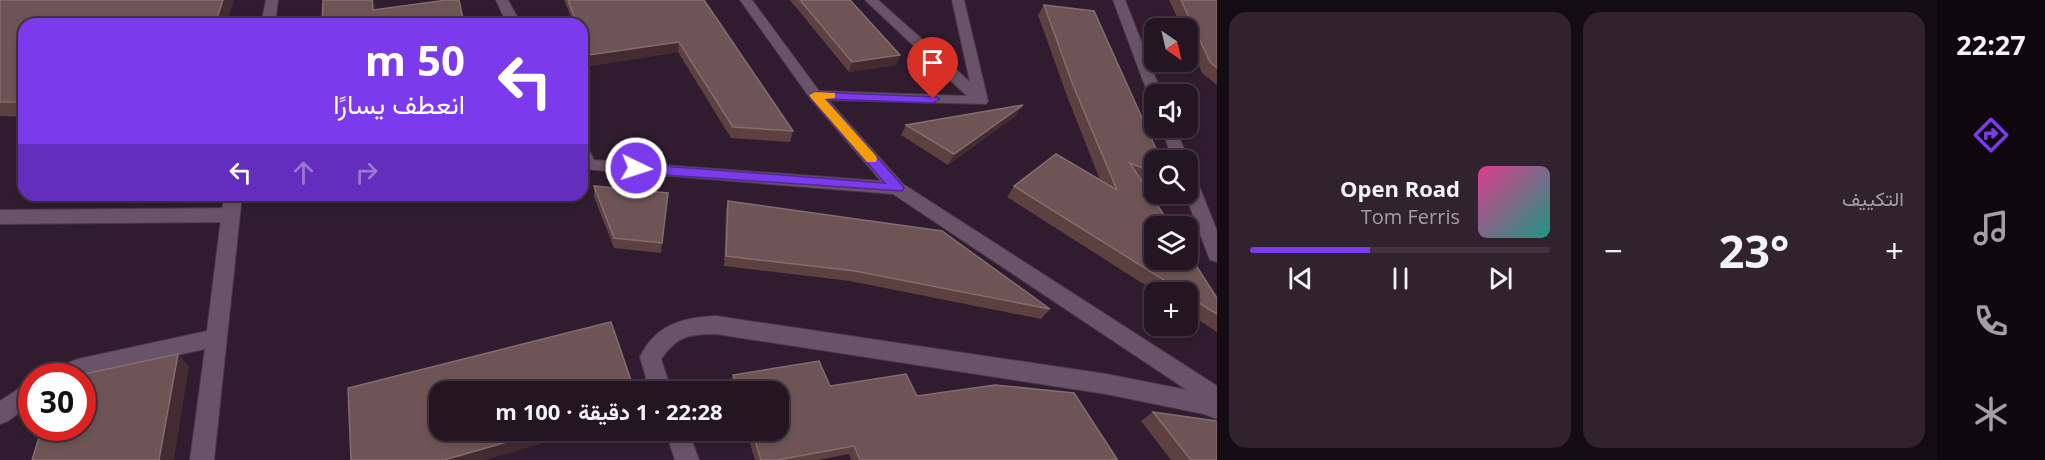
<!DOCTYPE html>
<html lang="ar">
<meta charset="utf-8">
<style>
body{margin:0;font-family:"Open Sans",Vazirmatn,sans-serif;background:#30222f;color:#f1f3f6;direction:rtl;height:100vh;display:flex;flex-direction:column;font-size:22px;white-space:nowrap}
*{box-sizing:border-box;margin:0}
p{font-size:20px;color:#a39fa5}
.icon{flex:none;width:33px;height:33px;fill:none;stroke:currentColor;stroke-width:2;stroke-linecap:round;stroke-linejoin:round}
.map{position:relative;flex:1;overflow:hidden;direction:ltr}
.details{display:flex;flex-direction:column;gap:12px;padding:12px;background:#140c13;width:720px}
.details>*{flex:none}
.banner{position:absolute;left:18px;top:18px;width:570px;height:183px;border-radius:18px;box-shadow:0 3px 9px #0003,0 0 0 2px #413440;direction:rtl;background:#7c3aed;color:#fff;overflow:hidden}
.needle{width:39px;rotate:146deg}
.fabs{position:absolute;left:1144px;top:18px;display:grid;gap:12px}
.fabs a{display:grid;place-items:center;width:54px;height:54px;border-radius:12px;background:#241522;box-shadow:0 3px 9px #0003,0 0 0 2px #413440;font-size:30px}
.speed{position:absolute;left:18px;top:363px;display:flex;gap:12px;font-size:30px;font-weight:700;text-align:center}
.speed>*{display:grid;place-content:center;width:78px;height:78px;border-radius:50%;background:#241522;box-shadow:0 3px 9px #0003,0 0 0 2px #413440;line-height:1}
.speed .limit{border:9px solid #d22;background:#fff;color:#111}
.pin{position:absolute;display:grid;place-items:center;width:51px;height:51px;color:#fff;margin:-62px -26px;border-radius:50% 50% 50% 0;rotate:-45deg;box-shadow:0 0 6px #0007}
.pin .icon{rotate:45deg}
.me{position:absolute;width:66px;margin:-33px;rotate:94deg;stroke-linejoin:round;filter:drop-shadow(0 0 4px #0008)}
.turn{display:flex;align-items:center;gap:21px;height:126px;padding:0 24px;font-size:27px}
.turn .icon{width:78px;height:78px;stroke-width:2.5}
.turn b{display:block;font-size:42px;line-height:51px}
.lanes{display:flex;align-items:center;height:57px;padding:0 24px;background:#0003;justify-content:center;gap:30px;direction:ltr}
.lanes .off{opacity:.35}
.big{font-size:45px;font-weight:700;line-height:1.1}
.details .tile{flex:1;display:flex;flex-direction:column;justify-content:center;gap:9px;min-width:0;padding:0 21px;border-radius:18px;background:#30222f}
.song{display:flex;align-items:center;gap:18px}
.cover{width:72px;height:72px;border-radius:9px;background:linear-gradient(135deg,hsl(330 70% 55%),hsl(170 70% 35%))}
.played{height:6px;border-radius:3px;background:linear-gradient(90deg,#7c3aed 40%,#413440 40%)}
.keys{display:flex;justify-content:space-around;direction:ltr}
.heat{display:flex;justify-content:space-between;align-items:center;font-size:33px;direction:ltr}
.details .tiles{flex:1;display:grid;gap:12px;grid-template-columns:repeat(2,1fr)}
.trip{position:absolute;left:429px;top:381px;width:360px;height:60px;border-radius:18px;background:#241522;box-shadow:0 3px 9px #0003,0 0 0 2px #413440;font-weight:700;line-height:60px;text-align:center;direction:rtl}
main{display:flex;flex:1;min-height:0}
.tab-bar{display:flex;flex-direction:column;width:108px;justify-content:space-around;align-items:center;background:#0e080e;color:#a39fa5}
.tab-bar .icon{width:42px;height:42px}
.tab-bar .selected{color:#7c3aed}
.tab-bar b{font-size:27px;color:#f1f3f6}
.map>svg:first-child{display:block}
</style>
<main>
<nav class="tab-bar">
<b>22:27</b>
<svg class="icon selected" aria-label="directions" viewBox="0 0 24 24"><path d="M12 3l9 9-9 9-9-9zM9 14v-3h6M13 9l2 2-2 2"/></svg>
<svg class="icon" aria-label="music" viewBox="0 0 24 24"><path d="M9 18V5l10-2v13"/><circle cx="6" cy="18" r="3"/><circle cx="16" cy="16" r="3"/></svg>
<svg class="icon" aria-label="phone" viewBox="0 0 24 24"><path d="M5 4h4l2 5-3 2q2 4 5 5l2-3 5 2v4C11 20 4 13 5 4z"/></svg>
<svg class="icon" aria-label="climate" viewBox="0 0 24 24"><path d="M12 3v18M4 7l16 10M4 17L20 7"/></svg>
</nav>
<section class="details">
<div class="tiles">
<div class="tile"><p>التكييف</p>
<div class="heat"><a>−</a><b class="big">23°</b><a>+</a></div>
</div>
<div class="tile">
<div class="song"><i class="cover"></i><div><b>Open Road</b><p>Tom Ferris</p></div></div>
<div class="played"></div>
<div class="keys"><svg class="icon" aria-label="previous" viewBox="0 0 24 24"><path d="M18 5L8 12l10 7zM5 5v14"/></svg><svg class="icon" aria-label="pause" viewBox="0 0 24 24"><path d="M8 5v14M16 5v14"/></svg><svg class="icon" aria-label="next" viewBox="0 0 24 24"><path d="M6 5l10 7-10 7zM19 5v14"/></svg></div>
</div>
</div>
</section>
<div class="map">
<svg width="1217" height="460" viewBox="0 0 1217 460">
<rect width="100%" height="100%" fill="#301c2e"/>
<g fill="none" stroke-linecap="round" stroke-linejoin="round">
<!-- lane casing -->
<g stroke="#493948" stroke-width="2">
<path id="lane" d="M 229,208 L 235,210 L 238,215 L 235,220 L 229,222 L 0,224 L 0,210 Z"/>
</g>
<!-- street casing -->
<g stroke="#493948" stroke-width="2">
<g id="street">
<path d="M 266,0 L 278,0 L 275,24 L 261,24 Z"/>
<path d="M 496,0 L 508,0 L 521,24 L 507,24 Z"/>
<path d="M 740,0 L 752,0 L 819,91 L 967,96 L 865,0 L 878,0 L 970,82 L 952,0 L 964,0 L 988,101 L 986,104 L 828,100 L 903,184 L 1217,386 L 1217,419 L 1204,414 L 1106,394 L 716,334 C 688,334 678,336 661,359 L 672,392 L 650,392 L 640,357 C 655,325 683,317 716,316 L 1106,374 L 1187,390 L 893,194 L 583,169 L 582,147 L 588,148 L 594,160 L 881,181 L 810,98 Z"/>
<path d="M 1113,0 L 1125,0 L 1162,94 L 1155,94 L 1155,99 L 1148,94 Z"/>
<path d="M 1161,128 L 1175,128 L 1189,160 L 1188,162 L 1173,160 Z"/>
<path d="M 1188,172 L 1194,174 L 1196,178 L 1217,231 L 1217,262 L 1210,260 L 1208,255 L 1185,194 L 1188,194 Z"/>
<path d="M 224,195 L 242,195 L 214,460 L 190,460 L 205,349 L 82,376 L 49,376 L 52,369 L 78,359 L 207,331 Z"/>
<path d="M 32,380 L 32,403 L 8,421 L 0,424 L 0,401 Z"/>
<path d="M 665,430 L 688,430 L 699,460 L 675,460 Z"/>
</g>
</g>
<!-- lane -->
<use href="#lane" fill="#6a5368" fill-rule="evenodd"/>
<!-- street -->
<use href="#street" fill="#6a5368" fill-rule="evenodd"/>
</g>
<!-- wall -->
<g fill="#5d4141">
<path d="M 0,0 L 24,24 L 24,117 L 0,116 Z"/>
<path d="M 564,0 L 704,0 L 793,131 L 790,142 L 731,138 L 678,52 L 590,66 L 582,46 L 582,24 L 574,24 Z"/>
<path d="M 790,0 L 850,0 L 900,55 L 896,65 L 849,72 Z"/>
<path d="M 1169,0 L 1217,0 L 1217,85 L 1202,73 L 1188,42 L 1188,28 L 1182,28 Z"/>
<path d="M 1044,5 L 1155,160 L 1155,188 L 1142,182 L 1217,298 L 1217,332 L 1188,313 L 1188,292 L 1156,292 L 1007,197 L 1014,186 L 1100,180 L 1067,96 L 1038,15 Z"/>
<path d="M 1017,115 L 948,165 L 901,135 L 906,125 Z"/>
<path d="M 594,186 L 668,193 L 661,253 L 614,248 L 594,197 Z"/>
<path d="M 728,201 L 1050,309 L 1041,319 L 850,281 L 724,266 L 726,211 Z"/>
<path d="M 733,375 L 917,396 L 1117,459 L 1115,460 L 851,460 L 849,454 L 818,460 L 755,460 L 746,430 L 778,430 L 778,392 L 733,392 L 730,384 Z"/>
<path d="M 1153,412 L 1217,460 L 1171,460 L 1141,421 Z"/>
</g>
<!-- shaded-wall -->
<g fill="#442a31">
<path d="M 223,0 L 234,0 L 226,24 L 215,24 Z"/>
<path d="M 372,0 L 374,0 L 375,3 L 376,20 L 373,10 Z"/>
<path d="M 679,42 L 678,52 L 590,66 L 589,55 Z"/>
<path d="M 900,55 L 896,65 L 849,72 L 852,62 Z"/>
<path d="M 1023,105 L 1017,115 L 948,165 L 954,154 Z"/>
<path d="M 178,354 L 189,366 L 174,460 L 159,460 Z"/>
<path d="M 549,430 L 589,430 L 485,460 L 444,460 Z"/>
</g>
<!-- building -->
<g fill="#6e5455" stroke="#846c6f" stroke-width="1.5">
<path d="M 0,0 L 223,0 L 215,24 L 24,24 L 24,102 L 0,102 Z"/>
<path d="M 323,0 L 372,0 L 373,10 L 447,0 L 459,0 L 464,24 L 322,24 Z"/>
<path d="M 568,0 L 704,0 L 793,131 L 733,127 L 679,42 L 589,55 L 582,37 L 582,24 L 577,24 Z"/>
<path d="M 800,0 L 850,0 L 900,55 L 852,62 Z"/>
<path d="M 1181,0 L 1217,0 L 1217,68 L 1210,62 Z"/>
<path d="M 1044,5 L 1094,11 L 1161,160 L 1155,160 L 1155,173 L 1130,163 L 1171,226 L 1155,226 L 1155,260 L 1188,260 L 1188,253 L 1217,298 L 1217,314 L 1188,296 L 1188,292 L 1183,292 L 1014,186 L 1056,154 L 1117,190 L 1073,85 Z"/>
<path d="M 1023,105 L 954,154 L 906,125 Z"/>
<path d="M 594,186 L 668,193 L 662,243 L 614,238 Z"/>
<path d="M 728,201 L 942,231 L 1050,309 L 855,271 L 726,256 Z"/>
<path d="M 611,322 L 635,392 L 440,392 L 440,430 L 549,430 L 444,460 L 351,460 L 348,388 Z"/>
<path d="M 178,354 L 159,460 L 32,460 L 42,428 L 82,428 L 82,376 L 75,376 Z"/>
<path d="M 819,361 L 830,386 L 906,374 L 917,396 L 995,385 L 1074,393 L 1117,459 L 1109,460 L 860,460 L 854,446 L 777,460 L 761,460 L 752,430 L 778,430 L 778,392 L 739,392 L 733,375 Z"/>
<path d="M 1153,412 L 1217,421 L 1217,460 L 1191,460 Z"/>
</g>
<!-- route -->
<path fill="#7c3aed" stroke="#51269a" stroke-width="1.5" d="M 815,92 L 937,97 L 939,99 L 933,103 L 825,99 L 902,185 L 904,188 L 902,191 L 636,173 L 630,168 L 636,164 L 885,183 L 811,98 L 809,95 Z"/>
<!-- slow -->
<path fill="#f59e0b" d="M 815,92 L 835,93 L 835,98 L 825,99 L 876,156 L 877,159 L 876,162 L 867,162 L 811,98 L 809,95 Z"/>
</svg>
<div class="fabs">
<a><svg class="needle" viewBox="-14 -14 28 28"><path d="M0-13l5 13h-10z" fill="#e53935"/><path d="M0 13l5-13h-10z" fill="#a39fa5"/></svg></a>
<a><svg class="icon" aria-label="sound" viewBox="0 0 24 24"><path d="M4 9h4l5-4v14l-5-4H4zM17 9q2 3 0 6"/></svg></a>
<a><svg class="icon" aria-label="search" viewBox="0 0 24 24"><circle cx="10" cy="10" r="6"/><path d="M15 15l6 6"/></svg></a>
<a><svg class="icon" aria-label="layers" viewBox="0 0 24 24"><path d="M12 4l9 5-9 5-9-5zM3 14l9 5 9-5"/></svg></a>
<a>+</a>
</div>
<div class="speed"><div class="limit">30</div></div>
<div class="pin" style="left:933px;top:99px;background:#d93025"><svg class="icon" aria-label="arrive" viewBox="0 0 24 24"><path d="M6 21V4h12l-3 4 3 4H6"/></svg></div>
<svg class="me" style="left:636px;top:168px" viewBox="-20 -20 40 40"><circle r="17" fill="#7c3aed" stroke="#fff" stroke-width="3"/><path d="M0-11L8 9 0 5-8 9z" fill="#fff"/></svg>
<div class="trip">22:28 · 1 دقيقة · 100 m</div>
<div class="banner">
<div class="turn"><svg class="icon" aria-label="left" viewBox="0 0 24 24"><path d="M17 20v-9H6M10 6l-5 5 5 5"/></svg><div><b>50 m</b>انعطف يسارًا</div></div>
<div class="lanes"><svg class="icon" aria-label="left" viewBox="0 0 24 24"><path d="M17 20v-9H6M10 6l-5 5 5 5"/></svg><svg class="icon off" aria-label="ahead" viewBox="0 0 24 24"><path d="M12 20V5M6 11l6-6 6 6"/></svg><svg class="icon off" aria-label="right" viewBox="0 0 24 24"><path d="M7 20v-9h11M14 6l5 5-5 5"/></svg></div>
</div>
</div>
</main>
